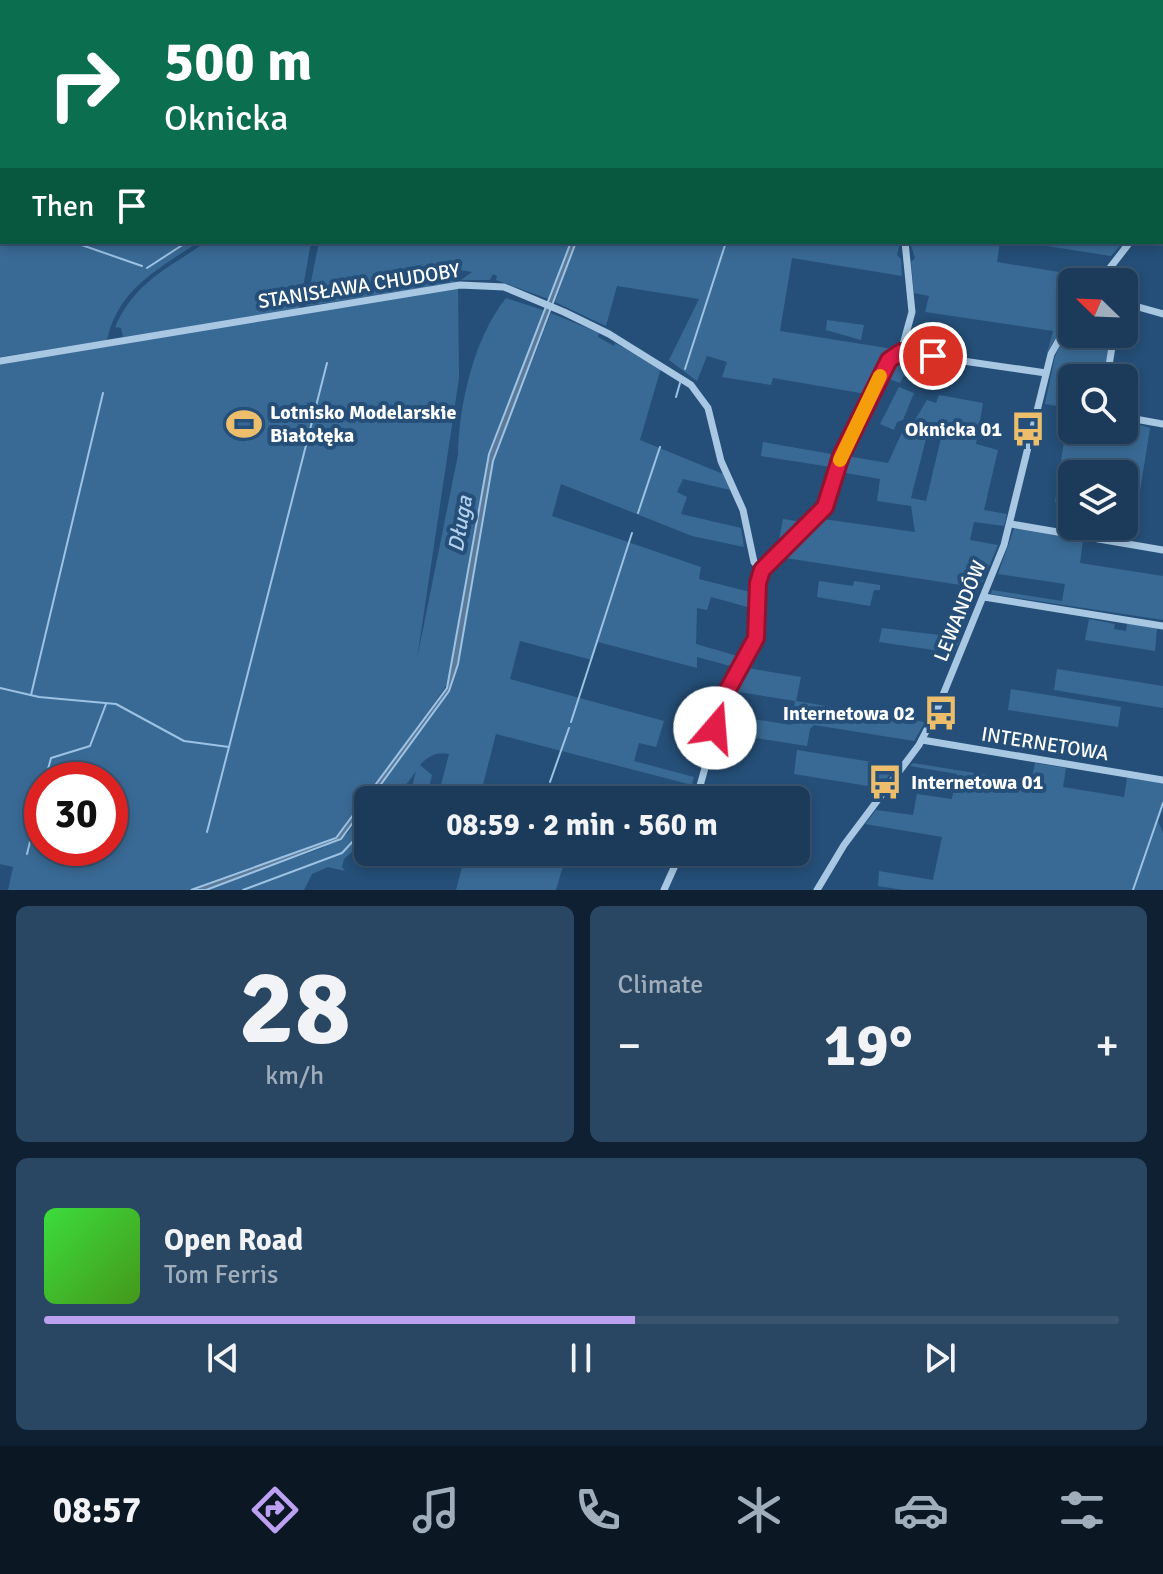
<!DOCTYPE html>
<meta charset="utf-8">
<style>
body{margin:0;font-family:Signika,sans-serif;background:#294663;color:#f1f3f6;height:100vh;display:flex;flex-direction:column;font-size:30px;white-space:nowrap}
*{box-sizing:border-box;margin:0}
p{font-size:26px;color:#a0adbb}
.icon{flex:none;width:44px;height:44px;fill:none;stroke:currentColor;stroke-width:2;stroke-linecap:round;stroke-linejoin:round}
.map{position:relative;height:890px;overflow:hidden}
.side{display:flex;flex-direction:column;gap:16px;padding:16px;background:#0f2032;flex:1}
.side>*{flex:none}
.top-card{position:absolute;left:0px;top:0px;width:1164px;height:244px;box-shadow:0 4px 12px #0003,0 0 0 2px #3a5570;background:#0b6e4f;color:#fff;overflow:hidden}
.needle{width:52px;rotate:293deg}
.tools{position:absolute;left:1058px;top:268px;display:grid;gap:16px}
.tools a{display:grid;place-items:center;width:80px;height:80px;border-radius:12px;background:#1c3b5a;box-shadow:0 4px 12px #0003,0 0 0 2px #3a5570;font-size:40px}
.speed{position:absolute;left:24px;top:762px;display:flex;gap:16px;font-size:40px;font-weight:700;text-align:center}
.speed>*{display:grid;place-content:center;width:104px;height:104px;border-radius:50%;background:#1c3b5a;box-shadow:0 4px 12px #0003,0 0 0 2px #3a5570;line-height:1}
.speed .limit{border:12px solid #d22;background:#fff;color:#111}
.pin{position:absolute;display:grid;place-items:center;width:68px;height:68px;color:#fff;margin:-34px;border:4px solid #fff;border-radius:50%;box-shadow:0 2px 8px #0007}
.me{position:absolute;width:88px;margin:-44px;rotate:18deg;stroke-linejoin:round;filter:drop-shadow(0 0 6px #0008)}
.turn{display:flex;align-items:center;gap:28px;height:168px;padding:0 32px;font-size:36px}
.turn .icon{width:104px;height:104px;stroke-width:2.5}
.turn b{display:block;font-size:56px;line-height:68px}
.then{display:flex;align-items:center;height:76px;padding:0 32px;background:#0003;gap:16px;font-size:30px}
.big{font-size:60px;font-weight:700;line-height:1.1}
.side .tile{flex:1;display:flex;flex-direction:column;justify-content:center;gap:12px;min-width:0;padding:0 28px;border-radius:12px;background:#294663}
.side .dial{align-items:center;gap:0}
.dial b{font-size:104px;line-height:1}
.song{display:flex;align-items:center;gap:24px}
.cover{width:96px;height:96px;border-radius:12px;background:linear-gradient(135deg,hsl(120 70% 55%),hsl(100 70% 35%))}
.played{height:8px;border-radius:4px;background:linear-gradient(90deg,#bca0f2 55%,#3a5570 55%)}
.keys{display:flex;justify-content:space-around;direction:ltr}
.heat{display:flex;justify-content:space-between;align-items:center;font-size:44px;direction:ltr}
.side .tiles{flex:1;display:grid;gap:16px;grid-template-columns:1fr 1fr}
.tile:last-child{grid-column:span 2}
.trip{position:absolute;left:354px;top:786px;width:456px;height:80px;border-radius:12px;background:#1c3b5a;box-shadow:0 4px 12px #0003,0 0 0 2px #3a5570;font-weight:700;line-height:80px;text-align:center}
.tabs{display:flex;height:128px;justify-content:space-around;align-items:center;background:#0b1824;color:#a0adbb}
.tabs .icon{width:56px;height:56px}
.tabs .selected{color:#bca0f2}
.tabs b{font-size:36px;color:#f1f3f6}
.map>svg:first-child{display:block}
</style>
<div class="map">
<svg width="1163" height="890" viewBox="0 0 1163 890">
<rect width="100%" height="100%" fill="#254f78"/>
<!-- green -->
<g fill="#396a95" fill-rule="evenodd">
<path d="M 0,0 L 89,2 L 2,2 L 2,242 L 199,242 C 159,268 118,289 107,340 L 0,357 Z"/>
<path d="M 92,0 L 328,0 L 328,2 L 93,2 Z"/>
<path d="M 332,0 L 654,0 L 653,2 Z"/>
<path d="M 658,0 L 943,0 L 658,2 Z"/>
<path d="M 952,0 L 1134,0 L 951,2 Z"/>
<path d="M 206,242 L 311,242 L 299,310 L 123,337 L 121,328 L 115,327 C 136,281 167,269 206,242 Z"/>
<path d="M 319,242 L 571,242 L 551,300 L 496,280 L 497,276 L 493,274 L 490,280 L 461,280 L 472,272 L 454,269 L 457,283 L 306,306 Z"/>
<path d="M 576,242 L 900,242 L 897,255 L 901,259 L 902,276 L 792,258 L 780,331 L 893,349 L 866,394 L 773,378 L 771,385 L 722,377 L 727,362 L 707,356 L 697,381 L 669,360 L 699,299 L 617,286 L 606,326 L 555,302 Z"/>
<path d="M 910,242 L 1000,242 L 997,262 L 1096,278 L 1093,282 L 1072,282 L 1072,309 L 1047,353 L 1053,331 L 925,312 L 929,296 L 914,293 L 911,262 L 915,258 Z"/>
<path d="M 1021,242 L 1111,242 L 1120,246 L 1111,256 Z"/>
<path d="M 458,288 L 459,378 L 417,659 L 458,455 C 459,404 474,338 506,298 L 546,311 L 489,454 L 449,682 L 343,832 L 328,842 L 191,890 L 8,890 L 13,867 L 0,864 L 0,363 ZM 42,780 L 110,780 L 110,848 L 42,848 Z"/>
<path d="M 551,313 L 599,333 L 598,337 L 614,346 L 615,343 L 661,368 L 640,440 L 723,474 L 730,490 L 683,479 L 677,492 L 687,497 L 681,514 L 741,528 L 744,547 L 692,536 L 561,484 L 552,516 L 701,567 L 699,579 L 750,592 L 751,608 L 711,597 L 707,610 L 697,608 L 696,644 L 741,657 L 734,667 L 697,657 L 697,668 L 598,642 L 592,660 L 520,641 L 510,679 L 664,721 L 656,747 L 639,743 L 634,761 L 694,777 L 692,785 L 496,734 L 479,800 L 437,800 L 449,754 C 437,751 428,756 420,765 L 432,775 L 426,800 L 409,800 L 416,771 L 395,800 L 371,800 L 452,686 L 493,461 Z"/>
<path d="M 827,320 L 864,325 L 861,340 L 826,330 Z"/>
<path d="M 1072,321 L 1072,334 L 1111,334 L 1103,378 L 1072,378 L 1072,430 L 1124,430 L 1124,420 L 1150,428 L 1137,510 L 1124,508 L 1124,474 L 1072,474 L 1072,504 L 1055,502 L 1069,408 L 1045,404 L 1055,356 Z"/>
<path d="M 909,356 L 914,356 L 900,383 L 884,377 L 893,362 Z"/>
<path d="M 899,387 L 914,393 L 903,420 L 897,422 L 894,430 L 880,424 Z"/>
<path d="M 939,395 L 983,403 L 976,444 L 998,450 L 984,510 L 1007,514 L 1004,526 L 974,522 L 970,540 L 998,545 L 980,588 L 779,557 L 823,519 L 915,532 L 911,506 L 877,501 L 880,479 L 840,472 L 846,456 L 888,463 L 903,430 L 909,430 L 927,400 L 936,403 ZM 928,431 L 942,434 L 926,501 L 911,498 Z"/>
<path d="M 763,442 L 831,454 L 835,459 L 831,467 L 761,456 Z"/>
<path d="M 783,519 L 803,522 L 782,541 L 779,540 Z"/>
<path d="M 1015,526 L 1083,541 L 1080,563 L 1163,576 L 1163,620 L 991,594 L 992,590 L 1062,601 L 1065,584 L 998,574 Z"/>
<path d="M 819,581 L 853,586 L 854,581 L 880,585 L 880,590 L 874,590 L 870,606 L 817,597 Z"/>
<path d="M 1089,619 L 1115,624 L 1114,629 L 1126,631 L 1127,623 L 1157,628 L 1155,651 L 1085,640 Z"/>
<path d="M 882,628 L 956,637 L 960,640 L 954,653 L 879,642 Z"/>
<path d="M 747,668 L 801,677 L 796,701 L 925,722 L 914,741 L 814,725 L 810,729 L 807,746 L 718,732 L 723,714 L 791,725 L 795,701 L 732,691 Z"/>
<path d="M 1057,669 L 1163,686 L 1163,708 L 1054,690 Z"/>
<path d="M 1011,689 L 1121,707 L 1118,727 L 1008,710 Z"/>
<path d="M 797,750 L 891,765 L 892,771 L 880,788 L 794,774 Z"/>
<path d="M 913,763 L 1031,782 L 1035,763 L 1066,768 L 1063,787 L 1124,797 L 1127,778 L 1163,783 L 1163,808 L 1158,821 L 1163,833 L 1163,890 L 904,890 L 878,886 L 879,871 L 933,880 L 942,837 L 865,824 L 876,810 L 913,815 L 917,794 L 952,799 L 957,774 L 910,766 Z"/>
<path d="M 368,805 L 368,837 L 344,859 L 342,867 L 345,871 L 328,867 L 312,874 L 304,890 L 206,890 L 322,848 L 347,834 Z"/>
<path d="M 466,852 L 539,852 L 565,859 L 556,890 L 456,890 Z"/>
</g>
<!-- water -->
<path fill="#5c7a98" stroke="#9cc2e4" stroke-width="2" d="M 571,242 L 576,242 L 493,461 L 458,664 L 449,691 L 341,839 L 206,890 L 191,890 L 336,838 L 447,688 L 489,454 Z"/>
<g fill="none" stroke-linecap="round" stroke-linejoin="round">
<!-- stream -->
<g stroke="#9cc2e4" stroke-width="2">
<path d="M 135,2 L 136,0"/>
<path d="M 378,2 L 379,0"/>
<path d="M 803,2 L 804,0"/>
<path d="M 0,217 L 2,218"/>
<path d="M 73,242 L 142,266"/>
<path d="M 147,268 L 187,242"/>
<path d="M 685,369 L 726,242"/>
<path d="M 676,397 L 680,383"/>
<path d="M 638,513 L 660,447"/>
<path d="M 0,688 L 39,697 L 116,704 L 184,741 L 229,747 L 207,832"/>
<path d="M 31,695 L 103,393"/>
<path d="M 571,722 L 632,533"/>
<path d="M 229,747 L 327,363"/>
<path d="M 45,780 L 51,758 L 90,746 L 106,704"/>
<path d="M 550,782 L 569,728"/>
<path d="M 545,800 L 548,789"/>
<path d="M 27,854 L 42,792"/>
<path d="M 243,890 L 342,853 L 368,825"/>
<path d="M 1133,890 L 1163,803"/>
</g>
<!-- minor -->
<g stroke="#a7c7e3" stroke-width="7">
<path d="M 947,2 L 949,0"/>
<path d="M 1162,55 L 1163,55"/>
<path d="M 1162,200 L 1163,199"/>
<path d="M 1099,282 L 1130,242"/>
<path d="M 1124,303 L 1163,314"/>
<path d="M 901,352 L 1046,373"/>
<path d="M 0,361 L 460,285 L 504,287 L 564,312 L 609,334 L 691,385 L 708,408 L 721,461 L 743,510 L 754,562 L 762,570"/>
<path d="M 1107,378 L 1114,334"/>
<path d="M 1124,417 L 1163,424"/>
<path d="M 1011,524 L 1163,550"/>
<path d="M 984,597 L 1163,626"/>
<path d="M 922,740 L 1163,780"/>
<path d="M 696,800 L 726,693 L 756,638 L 761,572 L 825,507 L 841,456 L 883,368 L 901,352 L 912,312 L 905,242"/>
<path d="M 664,890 L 681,852"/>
<path d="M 817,890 L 844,845 L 919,745 L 936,712 L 1004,545 L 1051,354 L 1072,317"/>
</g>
</g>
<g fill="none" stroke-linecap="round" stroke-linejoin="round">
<!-- route casing -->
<g stroke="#92132f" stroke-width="20">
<path id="route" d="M 715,728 L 726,693 L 756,638 L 758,583 L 762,570 L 825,507 L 841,456 L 889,360 L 901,352 L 933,356"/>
</g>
<!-- route -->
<use href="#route" stroke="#e11d48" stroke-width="14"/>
<!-- slow -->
<path stroke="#f59e0b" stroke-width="14" d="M 840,460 L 880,376"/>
</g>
<!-- icons -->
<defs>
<g id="stadium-bare" transform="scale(2.76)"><path d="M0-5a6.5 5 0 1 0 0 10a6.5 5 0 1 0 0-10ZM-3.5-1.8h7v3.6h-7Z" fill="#ecbe6c" stroke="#254f78" stroke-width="2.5" paint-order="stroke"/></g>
<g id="bus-bare" transform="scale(2.76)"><path d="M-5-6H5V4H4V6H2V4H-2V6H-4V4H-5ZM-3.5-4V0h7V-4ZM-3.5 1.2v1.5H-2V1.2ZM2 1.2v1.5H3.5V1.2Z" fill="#ecbe6c" stroke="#254f78" stroke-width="2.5" paint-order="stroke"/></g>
</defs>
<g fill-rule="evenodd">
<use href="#stadium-bare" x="244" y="424"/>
<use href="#bus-bare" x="1028" y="429"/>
<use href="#bus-bare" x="941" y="713"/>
<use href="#bus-bare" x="885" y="782"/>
</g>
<g text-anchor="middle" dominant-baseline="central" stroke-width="8" stroke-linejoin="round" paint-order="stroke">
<!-- street labels -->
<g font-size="20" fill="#fff" stroke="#254f78">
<text transform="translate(359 286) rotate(-9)">STANISŁAWA CHUDOBY</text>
<text transform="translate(960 611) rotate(-68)">LEWANDÓW</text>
<text transform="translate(1045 744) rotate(9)">INTERNETOWA</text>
</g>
<!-- poi labels -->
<g font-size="20" font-weight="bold" fill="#fff" stroke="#254f78" text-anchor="start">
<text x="270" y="412">Lotnisko Modelarskie<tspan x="270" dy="23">Białołęka</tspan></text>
<text x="1002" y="429" text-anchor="end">Oknicka 01</text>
<text x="915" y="713" text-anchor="end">Internetowa 02</text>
<text x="911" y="782">Internetowa 01</text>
</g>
<!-- water labels -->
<g font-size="22" font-style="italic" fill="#b2d0eb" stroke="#254f78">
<text transform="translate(460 524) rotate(-80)">Długa</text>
</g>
</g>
</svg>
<div class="tools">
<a><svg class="needle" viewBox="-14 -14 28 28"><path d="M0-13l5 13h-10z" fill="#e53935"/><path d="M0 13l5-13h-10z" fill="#a0adbb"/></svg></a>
<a><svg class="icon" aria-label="search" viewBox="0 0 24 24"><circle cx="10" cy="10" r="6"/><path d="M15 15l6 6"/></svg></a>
<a><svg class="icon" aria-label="layers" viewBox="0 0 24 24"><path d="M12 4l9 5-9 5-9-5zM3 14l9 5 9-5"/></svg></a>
</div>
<div class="speed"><div class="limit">30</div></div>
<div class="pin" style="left:933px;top:356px;background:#d93025"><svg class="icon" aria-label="arrive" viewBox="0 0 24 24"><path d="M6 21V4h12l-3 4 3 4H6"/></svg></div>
<svg class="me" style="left:715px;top:728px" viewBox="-20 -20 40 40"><circle r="19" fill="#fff"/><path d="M0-13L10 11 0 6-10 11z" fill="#e11d48"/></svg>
<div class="trip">08:59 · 2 min · 560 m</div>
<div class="top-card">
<div class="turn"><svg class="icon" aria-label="right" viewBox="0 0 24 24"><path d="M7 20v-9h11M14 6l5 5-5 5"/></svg><div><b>500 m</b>Oknicka</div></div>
<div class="then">Then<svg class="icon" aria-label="arrive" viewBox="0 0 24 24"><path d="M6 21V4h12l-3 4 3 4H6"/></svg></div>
</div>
</div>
<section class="side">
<div class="tiles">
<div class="tile dial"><b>28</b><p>km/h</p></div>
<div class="tile"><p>Climate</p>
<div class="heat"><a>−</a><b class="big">19°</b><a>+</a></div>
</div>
<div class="tile">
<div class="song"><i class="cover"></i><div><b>Open Road</b><p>Tom Ferris</p></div></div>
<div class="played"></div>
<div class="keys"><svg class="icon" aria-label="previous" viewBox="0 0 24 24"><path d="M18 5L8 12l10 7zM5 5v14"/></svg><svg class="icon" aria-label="pause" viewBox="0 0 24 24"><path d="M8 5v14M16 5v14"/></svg><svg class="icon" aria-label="next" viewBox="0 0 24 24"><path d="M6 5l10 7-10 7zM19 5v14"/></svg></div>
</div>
</div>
</section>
<nav class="tabs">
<b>08:57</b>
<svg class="icon selected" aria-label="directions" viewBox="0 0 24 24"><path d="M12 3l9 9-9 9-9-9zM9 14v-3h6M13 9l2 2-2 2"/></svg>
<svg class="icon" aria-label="music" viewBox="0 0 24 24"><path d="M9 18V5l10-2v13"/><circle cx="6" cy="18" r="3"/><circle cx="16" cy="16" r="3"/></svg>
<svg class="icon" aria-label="phone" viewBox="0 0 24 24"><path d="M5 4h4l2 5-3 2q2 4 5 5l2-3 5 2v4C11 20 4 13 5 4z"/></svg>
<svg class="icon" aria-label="climate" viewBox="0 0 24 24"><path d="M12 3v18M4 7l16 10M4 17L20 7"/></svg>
<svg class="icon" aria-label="car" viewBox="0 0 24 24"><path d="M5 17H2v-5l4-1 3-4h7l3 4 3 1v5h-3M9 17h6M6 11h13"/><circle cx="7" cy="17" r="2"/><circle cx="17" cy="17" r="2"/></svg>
<svg class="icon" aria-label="filters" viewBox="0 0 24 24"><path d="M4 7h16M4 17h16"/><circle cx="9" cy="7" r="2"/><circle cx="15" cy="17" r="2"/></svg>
</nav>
